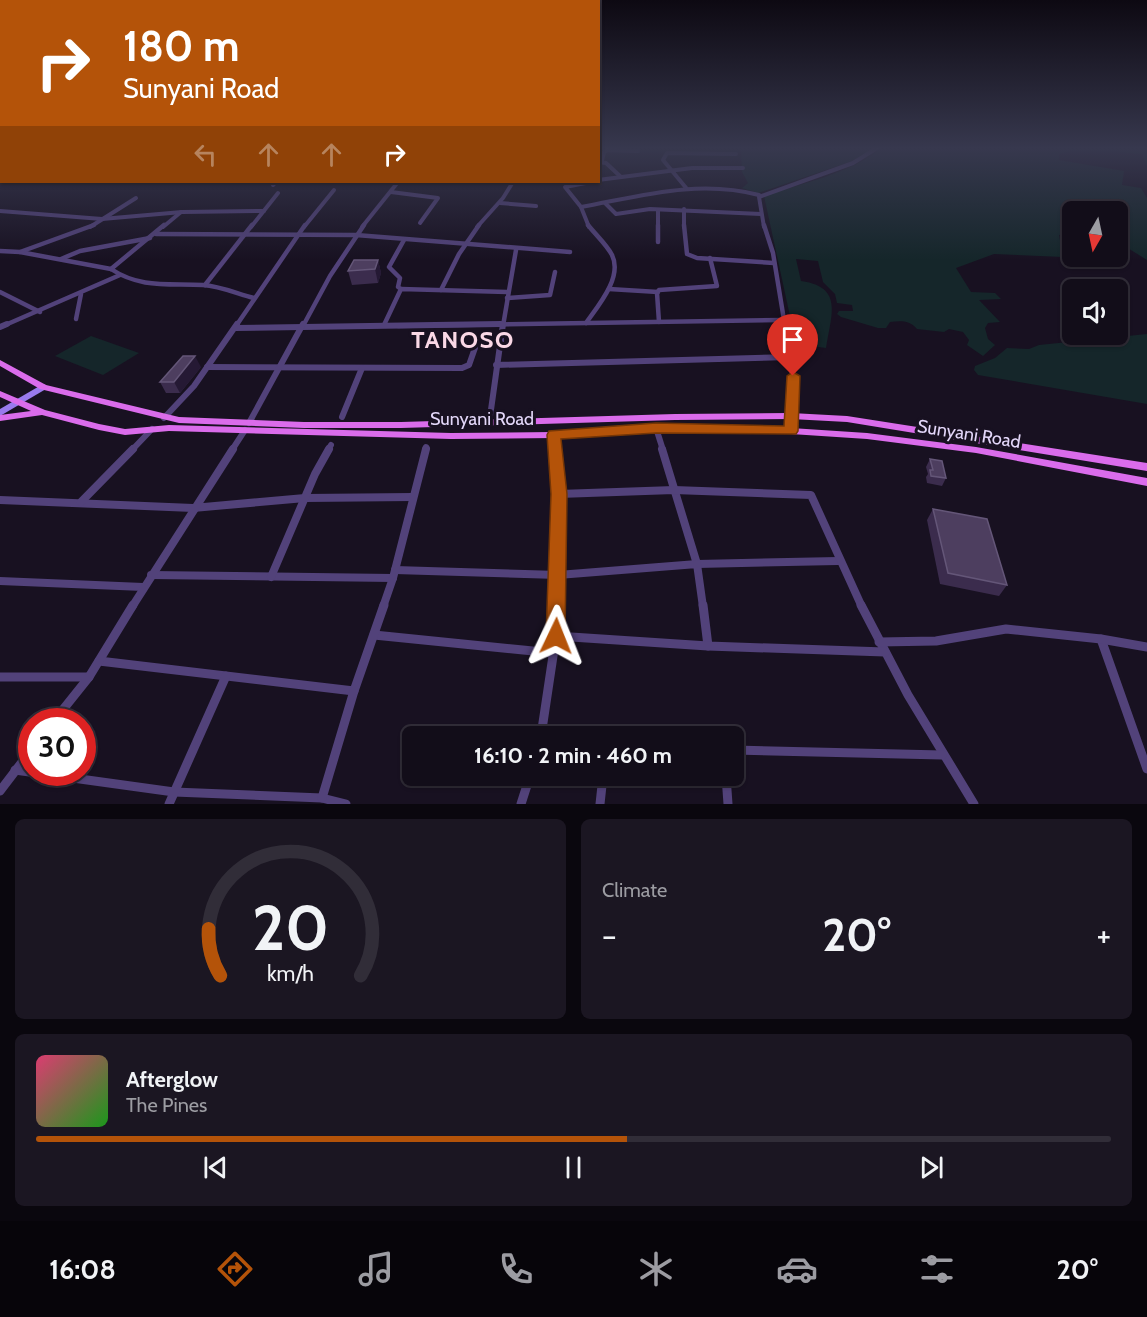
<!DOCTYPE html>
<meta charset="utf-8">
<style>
body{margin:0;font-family:Cabin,sans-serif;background:#1b1622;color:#f1f3f6;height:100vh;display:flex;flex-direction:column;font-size:22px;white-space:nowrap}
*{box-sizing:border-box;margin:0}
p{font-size:20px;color:#9c9ca2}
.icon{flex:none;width:33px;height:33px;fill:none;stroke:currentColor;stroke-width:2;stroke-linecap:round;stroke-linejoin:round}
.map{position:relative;height:804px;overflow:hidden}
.panel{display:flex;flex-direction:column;gap:15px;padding:15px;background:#0a070e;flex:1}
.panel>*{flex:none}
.top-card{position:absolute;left:0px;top:0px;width:600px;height:183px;box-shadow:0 2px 4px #0004,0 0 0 2px #312d38;background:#b45309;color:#fff;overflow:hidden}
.needle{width:39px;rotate:189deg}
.fabs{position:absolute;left:1062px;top:201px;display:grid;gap:12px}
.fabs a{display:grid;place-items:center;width:66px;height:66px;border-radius:9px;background:#120d19;box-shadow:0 2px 4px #0004,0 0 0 2px #312d38;font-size:30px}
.speed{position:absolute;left:18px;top:708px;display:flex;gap:12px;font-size:30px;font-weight:700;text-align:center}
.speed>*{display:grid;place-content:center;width:78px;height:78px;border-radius:50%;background:#120d19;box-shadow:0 2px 4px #0004,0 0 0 2px #312d38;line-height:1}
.speed .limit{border:9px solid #d22;background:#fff;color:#111}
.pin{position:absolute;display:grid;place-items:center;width:51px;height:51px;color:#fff;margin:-62px -26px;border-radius:50% 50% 50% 0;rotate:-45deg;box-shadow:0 0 6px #0007}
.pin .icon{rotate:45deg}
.me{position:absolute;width:66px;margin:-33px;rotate:2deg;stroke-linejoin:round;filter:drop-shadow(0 0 4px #0008)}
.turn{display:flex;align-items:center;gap:21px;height:126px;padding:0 24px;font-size:27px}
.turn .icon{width:78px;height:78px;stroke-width:2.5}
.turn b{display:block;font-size:42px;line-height:51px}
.lanes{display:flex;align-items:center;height:57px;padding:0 24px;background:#0003;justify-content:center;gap:30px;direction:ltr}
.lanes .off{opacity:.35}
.big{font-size:45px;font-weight:700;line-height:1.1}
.panel .tile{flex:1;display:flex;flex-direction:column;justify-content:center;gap:9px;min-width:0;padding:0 21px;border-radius:9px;background:#1b1622}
.panel .dial{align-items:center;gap:0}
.dial svg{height:156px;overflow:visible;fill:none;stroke:#312d38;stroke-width:7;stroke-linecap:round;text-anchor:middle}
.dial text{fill:#f1f3f6;stroke:none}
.song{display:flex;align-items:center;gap:18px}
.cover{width:72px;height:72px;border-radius:9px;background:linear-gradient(135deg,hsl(340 70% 55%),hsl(120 70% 35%))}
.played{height:6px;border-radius:3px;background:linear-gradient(90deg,#b45309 55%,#312d38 55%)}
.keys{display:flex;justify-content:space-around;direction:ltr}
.heat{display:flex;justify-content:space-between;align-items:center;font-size:33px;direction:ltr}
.panel .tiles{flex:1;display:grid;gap:15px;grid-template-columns:1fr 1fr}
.tile:last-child{grid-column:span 2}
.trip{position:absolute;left:402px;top:726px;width:342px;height:60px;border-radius:9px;background:#120d19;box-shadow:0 2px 4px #0004,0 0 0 2px #312d38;font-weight:700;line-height:60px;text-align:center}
.tabs{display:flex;height:96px;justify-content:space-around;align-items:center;background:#07050a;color:#9c9ca2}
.tabs .icon{width:42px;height:42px}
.tabs .on{color:#b45309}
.tabs b{font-size:27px;color:#f1f3f6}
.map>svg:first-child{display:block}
</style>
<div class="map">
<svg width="1147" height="804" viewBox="0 0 1147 804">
<rect width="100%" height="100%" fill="#181121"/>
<!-- green -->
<g fill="#15262a">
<path d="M 741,148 L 875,148 L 858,159 L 758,193 L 742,188 L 748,183 L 742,172 Z"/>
<path d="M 881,148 L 1147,148 L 1147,166 L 1142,154 C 1121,152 1077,147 1059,154 L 1059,160 L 1124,171 L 1122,185 L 1141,188 L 1147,198 L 1147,260 L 1118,242 L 1118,212 L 1072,212 L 1072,234 L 1059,235 L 1063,257 L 994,254 L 956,268 L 971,292 L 995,293 L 1001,299 L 979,300 L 1000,322 L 988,323 L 985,328 L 988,339 L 995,345 L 983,356 L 967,345 L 969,340 L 963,332 L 949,329 L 944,332 L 917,329 C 909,320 901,321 890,322 L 886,328 L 878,328 L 841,317 L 837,314 L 839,311 L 853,311 L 852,305 L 837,303 L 835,294 L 823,282 L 818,261 L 796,259 L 801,281 C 844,287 831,315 826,348 L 796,344 L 764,196 C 802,183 850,174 881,148 Z"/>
<path d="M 1147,334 L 1147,404 L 978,375 L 974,370 L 975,366 L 995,358 L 1007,348 L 1029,349 L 1039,345 Z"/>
<path d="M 91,336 L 139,353 L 103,375 L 55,356 Z"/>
</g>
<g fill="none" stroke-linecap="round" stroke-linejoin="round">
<!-- street-far4 -->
<g stroke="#52427a" stroke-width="4">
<path d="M 602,161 L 604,152 L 607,150 L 638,151"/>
<path d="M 599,162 L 606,163 L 621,177"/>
<path d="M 598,180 L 692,168 L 743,168"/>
<path d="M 273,185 L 276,182"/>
<path d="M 687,189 L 663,160 L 667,153 L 736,154"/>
<path d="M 391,192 L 438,198 L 420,223"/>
<path d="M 500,203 L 536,206"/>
<path d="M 605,203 L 616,214 L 650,209 L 761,214"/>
<path d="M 581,207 C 641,196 698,179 759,195"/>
<path d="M 684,209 L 684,227"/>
<path d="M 658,210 L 658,227"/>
<path d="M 0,211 L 102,219 L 182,212 L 264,211"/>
<path d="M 90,227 L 136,198"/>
<path d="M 163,227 L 181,212"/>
<path d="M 251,227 L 278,193"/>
<path d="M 304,227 L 334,190"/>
<path d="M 362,227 L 398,182"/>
<path d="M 477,227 L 503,198 L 513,182"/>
<path d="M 589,227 L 581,207 L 565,187 L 591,182"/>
<path d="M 764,227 L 759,197 L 853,163 L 877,148"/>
</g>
<!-- street-far3 -->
<g stroke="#52427a" stroke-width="4.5">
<path d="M 658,225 L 658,242"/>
<path d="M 684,225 L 687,254 L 697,258 L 774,263"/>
<path d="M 764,225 L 773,253 L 785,326"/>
<path d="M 156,234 L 356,235 L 570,252"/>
<path d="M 0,251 L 20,252 L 111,269 C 141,289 170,283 203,285 C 220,286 238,294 254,298"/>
<path d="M 20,252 L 94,225"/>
<path d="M 61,259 L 80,251 L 150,238"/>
<path d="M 111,269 L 164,225"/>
<path d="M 205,285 L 252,225"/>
<path d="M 401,289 L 398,287 L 400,278 L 389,267 L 404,240"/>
<path d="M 609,289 L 658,292"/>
<path d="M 441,290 L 459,254 L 479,225"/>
<path d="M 0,292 L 40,312"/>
<path d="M 507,298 L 550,295 L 555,272"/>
<path d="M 76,319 L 81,294"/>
<path d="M 659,322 L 657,293 L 659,290 L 717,286 L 710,258"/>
<path d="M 586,323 C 598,306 623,277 612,255 C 607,245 595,234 588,225"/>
<path d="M 384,325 L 401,289 L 507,292"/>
<path d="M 3,326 L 120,275"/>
<path d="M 236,326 L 305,225"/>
<path d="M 303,326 L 330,276 L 364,225"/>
<path d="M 398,326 L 782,320"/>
<path d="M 503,326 L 516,250"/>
</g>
<!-- street-far2 -->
<g stroke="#52427a" stroke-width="6">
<path d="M 785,324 L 793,376 L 791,431"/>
<path d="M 0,327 L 7,324"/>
<path d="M 235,328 L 501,324"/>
<path d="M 496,365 L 790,357"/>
<path d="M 207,367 L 462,368 L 469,365 L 476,345 L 501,341"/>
<path d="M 342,417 L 362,368"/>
<path d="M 164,418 L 194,386 L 237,324"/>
<path d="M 249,423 L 303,324"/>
<path d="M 489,424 L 503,324"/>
<path d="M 656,428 L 663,450"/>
<path d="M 554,435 L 555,450"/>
<path d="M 132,450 L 152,429"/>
<path d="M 232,450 L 245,430"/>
<path d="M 328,450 L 331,445"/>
<path d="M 425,450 L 426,447"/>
</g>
<!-- street-far1 -->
<g stroke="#52427a" stroke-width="8">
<path d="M 555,449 L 559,494 L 557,607"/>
<path d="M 662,449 L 697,564 L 838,561"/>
<path d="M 559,494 L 674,490 L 811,495 L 862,607"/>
<path d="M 0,500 L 193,508 L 305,498 L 413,497"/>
<path d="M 81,502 L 133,449"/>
<path d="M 395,570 L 558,575 L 697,564 L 703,607"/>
<path d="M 151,575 L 393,578"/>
<path d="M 271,577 L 315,474 L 329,449"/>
<path d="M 0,581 L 143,587"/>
<path d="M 132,607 L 233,449"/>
<path d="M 383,607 L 393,578 L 426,449"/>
</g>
<!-- street -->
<g stroke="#52427a" stroke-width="9">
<path d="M 703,605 L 708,646"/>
<path d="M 861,605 L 908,695 L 974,804"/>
<path d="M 374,635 L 553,653"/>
<path d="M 556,636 L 708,646 L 885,652"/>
<path d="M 1101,639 L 1147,769"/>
<path d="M 879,642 L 936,641 L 1006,629 L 1101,639 L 1147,647"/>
<path d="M 99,661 L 354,691"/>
<path d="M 0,677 L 89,677"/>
<path d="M 53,722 L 89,677 L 133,605"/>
<path d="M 541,736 L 556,636 L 557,605"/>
<path d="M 734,750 L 942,755"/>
<path d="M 15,770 L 174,792 L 322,798 L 346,804"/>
<path d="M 726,776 L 728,804"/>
<path d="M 0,791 L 32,749"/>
<path d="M 322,798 L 354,691 L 384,605"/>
<path d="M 169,804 L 226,676"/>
<path d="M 521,804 L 530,776"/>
<path d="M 600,804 L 603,776"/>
</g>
<!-- secondary -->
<path fill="#997aed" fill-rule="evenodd" d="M 43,384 L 46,385 L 47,387 L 46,389 L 0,416 L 0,409 Z"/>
<!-- primary -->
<g fill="#da6ceb" fill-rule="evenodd">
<path d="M 0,360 L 46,385 L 179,417 L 304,422 L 401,422 L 675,414 L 791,413 L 847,416 L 1147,463 L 1147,471 L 847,422 L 791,419 L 675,420 L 401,428 L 304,428 L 179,423 L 40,389 L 0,366 Z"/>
<path d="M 0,391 L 45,410 L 99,424 L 125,429 L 169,425 L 451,433 L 554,432 L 656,425 L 791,428 L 867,433 L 976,447 L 1147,478 L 1147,486 L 976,453 L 867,439 L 791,434 L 656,431 L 554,438 L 451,439 L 169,431 L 125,435 L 99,430 L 42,415 L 0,421 L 0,415 L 31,411 L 0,397 Z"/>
</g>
</g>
<!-- wall -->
<g fill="#3b2c4d">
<path d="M 378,260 L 381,273 L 378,283 L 352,285 L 348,271 Z"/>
<path d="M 201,367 L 180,393 L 166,393 L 160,382 Z"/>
<path d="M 930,459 L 946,478 L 942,486 L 927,483 L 926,477 L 928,474 L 926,467 Z"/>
<path d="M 933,509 L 1007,585 L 999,596 L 940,584 L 927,520 Z"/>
</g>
<!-- shaded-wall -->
<g fill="#251934">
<path d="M 378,260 L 381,273 L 378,283 L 375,269 Z"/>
<path d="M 195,356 L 201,367 L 180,393 L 174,382 Z"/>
</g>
<!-- building -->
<g fill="#4d3e5f" stroke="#645678" stroke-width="1.5">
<path d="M 354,260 L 378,260 L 375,269 L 348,271 Z"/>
<path d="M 183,356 L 195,356 L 174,382 L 160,382 Z"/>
<path d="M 930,459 L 942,461 L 946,478 L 931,476 L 930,470 L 933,470 Z"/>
<path d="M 933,509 L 987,519 L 1007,585 L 948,573 Z"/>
</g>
<!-- sky -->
<linearGradient id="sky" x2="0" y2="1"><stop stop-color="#0d0912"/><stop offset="0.57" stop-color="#37384e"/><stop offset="1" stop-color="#37384e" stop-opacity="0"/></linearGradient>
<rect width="1147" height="260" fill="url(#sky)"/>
<!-- route -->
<path fill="#b45309" stroke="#753606" stroke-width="1.5" d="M 793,372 L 800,376 L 798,431 L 796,434 L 656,433 L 561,439 L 567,494 L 565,636 L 562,642 L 556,645 L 549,642 L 546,636 L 551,494 L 547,435 L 549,431 L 656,423 L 784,426 L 787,376 Z"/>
<g text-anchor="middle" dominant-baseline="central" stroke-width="6" stroke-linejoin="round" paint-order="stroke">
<!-- street labels -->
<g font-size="18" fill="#e3d7f9" stroke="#181121">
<text x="482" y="419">Sunyani Road</text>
<text transform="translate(969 434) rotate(9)">Sunyani Road</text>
</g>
<!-- district labels -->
<g font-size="24" font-weight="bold" letter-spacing="1.5" fill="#fad8e6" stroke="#181121">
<text x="463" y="339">TANOSO</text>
</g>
</g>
</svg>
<div class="fabs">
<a><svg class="needle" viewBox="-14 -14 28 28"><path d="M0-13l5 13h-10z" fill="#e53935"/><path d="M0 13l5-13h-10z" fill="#9c9ca2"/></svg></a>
<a><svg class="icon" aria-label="sound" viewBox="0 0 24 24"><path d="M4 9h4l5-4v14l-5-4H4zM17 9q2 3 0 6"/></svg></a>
</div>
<div class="speed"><div class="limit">30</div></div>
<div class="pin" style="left:793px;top:376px;background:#d93025"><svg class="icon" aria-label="arrive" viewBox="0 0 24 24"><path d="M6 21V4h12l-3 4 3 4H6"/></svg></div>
<svg class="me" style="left:556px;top:636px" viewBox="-20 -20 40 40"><path d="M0-17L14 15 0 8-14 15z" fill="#b45309" stroke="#fff" stroke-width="4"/></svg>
<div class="trip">16:10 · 2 min · 460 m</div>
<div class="top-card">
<div class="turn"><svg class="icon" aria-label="right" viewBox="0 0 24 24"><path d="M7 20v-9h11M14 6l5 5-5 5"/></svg><div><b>180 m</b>Sunyani Road</div></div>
<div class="lanes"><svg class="icon off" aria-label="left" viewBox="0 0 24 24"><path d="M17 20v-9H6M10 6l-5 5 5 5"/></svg><svg class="icon off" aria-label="ahead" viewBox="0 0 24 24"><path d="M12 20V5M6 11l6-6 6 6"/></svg><svg class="icon off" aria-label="ahead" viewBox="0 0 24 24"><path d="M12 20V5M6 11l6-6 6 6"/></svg><svg class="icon" aria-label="right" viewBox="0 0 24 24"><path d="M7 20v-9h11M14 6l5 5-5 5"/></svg></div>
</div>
</div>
<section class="panel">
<div class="tiles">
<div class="tile dial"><svg viewBox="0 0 100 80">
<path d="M14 69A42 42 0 1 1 86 69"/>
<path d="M14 69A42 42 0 0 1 8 45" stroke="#b45309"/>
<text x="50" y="56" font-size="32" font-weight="700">20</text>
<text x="50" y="72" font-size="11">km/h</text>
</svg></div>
<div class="tile"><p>Climate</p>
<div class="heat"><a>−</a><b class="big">20°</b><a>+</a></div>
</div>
<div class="tile">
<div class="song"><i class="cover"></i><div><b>Afterglow</b><p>The Pines</p></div></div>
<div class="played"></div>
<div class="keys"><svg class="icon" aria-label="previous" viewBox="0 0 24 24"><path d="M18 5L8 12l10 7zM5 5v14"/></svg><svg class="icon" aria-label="pause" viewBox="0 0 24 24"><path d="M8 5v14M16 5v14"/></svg><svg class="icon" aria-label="next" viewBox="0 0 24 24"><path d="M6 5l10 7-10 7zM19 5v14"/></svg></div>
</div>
</div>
</section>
<nav class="tabs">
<b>16:08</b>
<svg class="icon on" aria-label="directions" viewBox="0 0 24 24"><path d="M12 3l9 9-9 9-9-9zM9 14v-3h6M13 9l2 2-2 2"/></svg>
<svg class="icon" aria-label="music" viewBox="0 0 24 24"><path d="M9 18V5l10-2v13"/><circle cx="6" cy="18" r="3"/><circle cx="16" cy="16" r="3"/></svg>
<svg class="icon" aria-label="phone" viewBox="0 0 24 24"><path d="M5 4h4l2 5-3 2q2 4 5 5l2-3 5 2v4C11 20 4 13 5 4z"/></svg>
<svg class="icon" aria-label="climate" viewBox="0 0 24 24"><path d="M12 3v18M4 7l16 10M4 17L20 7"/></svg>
<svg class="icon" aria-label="car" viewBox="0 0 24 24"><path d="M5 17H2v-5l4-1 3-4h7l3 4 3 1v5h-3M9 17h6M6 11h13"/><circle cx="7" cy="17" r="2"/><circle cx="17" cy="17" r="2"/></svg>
<svg class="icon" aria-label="filters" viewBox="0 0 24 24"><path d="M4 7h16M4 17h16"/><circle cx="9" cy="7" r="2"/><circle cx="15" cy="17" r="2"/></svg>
<b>20°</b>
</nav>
